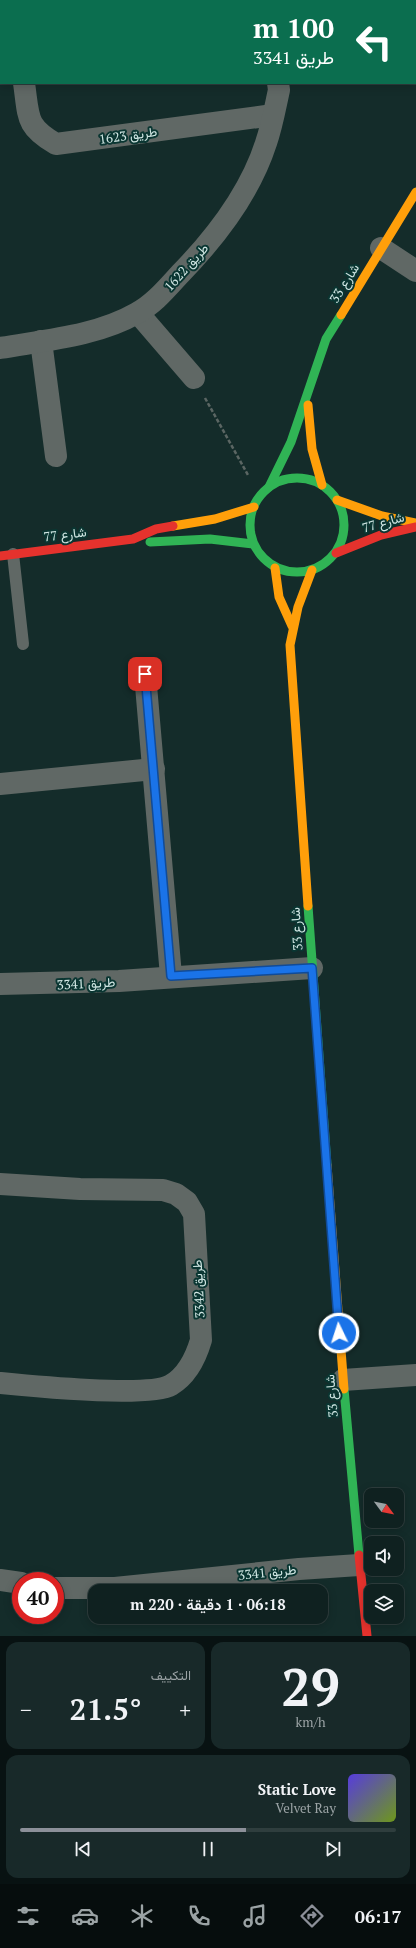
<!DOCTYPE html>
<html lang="ar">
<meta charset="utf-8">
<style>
body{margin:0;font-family:"PT Serif",Vazirmatn,serif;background:#182929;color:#f1f3f6;direction:rtl;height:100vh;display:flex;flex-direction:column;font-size:15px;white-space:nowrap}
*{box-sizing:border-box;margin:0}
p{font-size:13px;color:#9ba3a5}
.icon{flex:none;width:22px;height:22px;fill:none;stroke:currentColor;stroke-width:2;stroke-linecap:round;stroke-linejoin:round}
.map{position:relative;height:1636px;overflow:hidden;direction:ltr}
.drawer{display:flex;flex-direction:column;gap:6px;padding:6px;background:#081212;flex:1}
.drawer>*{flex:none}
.banner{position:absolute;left:0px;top:0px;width:416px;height:84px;box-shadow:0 2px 10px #0003,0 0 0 1px #2f3e3e;direction:rtl;background:#0b6e4f;color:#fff;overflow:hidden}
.needle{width:26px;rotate:122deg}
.tools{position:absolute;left:364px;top:1488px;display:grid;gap:8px}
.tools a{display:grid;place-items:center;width:40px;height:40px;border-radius:8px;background:#0f2120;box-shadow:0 2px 10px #0003,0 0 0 1px #2f3e3e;font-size:20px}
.speed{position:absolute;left:12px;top:1572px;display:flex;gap:8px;font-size:20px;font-weight:700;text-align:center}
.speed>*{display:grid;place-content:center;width:52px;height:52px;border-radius:50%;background:#0f2120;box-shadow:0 2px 10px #0003,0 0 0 1px #2f3e3e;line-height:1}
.speed .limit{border:6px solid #d22;background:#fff;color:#111}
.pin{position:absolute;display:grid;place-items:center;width:34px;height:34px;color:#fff;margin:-17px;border-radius:8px;box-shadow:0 2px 6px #0006}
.me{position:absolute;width:44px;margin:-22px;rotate:356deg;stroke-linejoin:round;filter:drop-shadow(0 0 3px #0008)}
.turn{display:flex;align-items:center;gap:14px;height:84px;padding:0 16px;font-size:18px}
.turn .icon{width:52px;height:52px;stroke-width:2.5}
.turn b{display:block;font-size:28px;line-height:34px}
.big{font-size:30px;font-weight:600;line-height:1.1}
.drawer .widget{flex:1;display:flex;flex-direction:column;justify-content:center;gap:6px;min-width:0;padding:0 14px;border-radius:12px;background:#182929}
.drawer .dial{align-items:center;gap:0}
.dial b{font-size:52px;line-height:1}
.song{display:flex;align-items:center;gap:12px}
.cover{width:48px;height:48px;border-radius:6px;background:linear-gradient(135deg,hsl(250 70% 55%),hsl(80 70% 35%))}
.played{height:4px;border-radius:2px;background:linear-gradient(90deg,#8c9099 60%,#2f3e3e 60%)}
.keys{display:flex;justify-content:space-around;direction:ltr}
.heat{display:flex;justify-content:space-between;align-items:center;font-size:22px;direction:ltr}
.drawer .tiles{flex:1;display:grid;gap:6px;grid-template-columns:1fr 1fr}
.widget:last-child{grid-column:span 2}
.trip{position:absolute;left:88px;top:1584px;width:240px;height:40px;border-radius:12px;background:#0f2120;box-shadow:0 2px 10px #0003,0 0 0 1px #2f3e3e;font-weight:600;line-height:40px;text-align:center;direction:rtl}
.menu{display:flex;height:64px;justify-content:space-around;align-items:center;background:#060d0d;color:#9ba3a5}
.menu .icon{width:28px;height:28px}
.menu .current{color:#8c9099}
.menu b{font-size:18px;color:#f1f3f6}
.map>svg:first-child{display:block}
</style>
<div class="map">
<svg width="416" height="1636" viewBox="0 0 416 1636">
<rect width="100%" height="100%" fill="#142c2a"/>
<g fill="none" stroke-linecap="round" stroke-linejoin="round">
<!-- path -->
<path stroke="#5b6663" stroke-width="2.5" stroke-dasharray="4 2" stroke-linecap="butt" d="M 205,398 L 248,475"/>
<!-- lane -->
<path stroke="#606865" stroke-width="12" d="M 13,554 L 23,644"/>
<!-- street -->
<g stroke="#606865" stroke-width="22">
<path d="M 14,0 L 14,1"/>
<path d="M 270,0 L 270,1"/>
<path d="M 24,83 C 29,117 25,126 56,144 L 273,115"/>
<path d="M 381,248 L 416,271"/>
<path d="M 138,313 L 194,378"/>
<path d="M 41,341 L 56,456"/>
<path d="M 0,348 C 46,340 97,336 137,313 C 154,304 167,288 180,274 C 216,237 250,193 266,143 C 272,126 275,108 279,90 L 278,83"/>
<path d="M 145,674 L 171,976"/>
<path d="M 0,784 L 154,769"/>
<path d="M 0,984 L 119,981 L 312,968"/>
<path d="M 0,1184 L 80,1189 L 163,1190 L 176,1194 L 187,1202 L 194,1214 L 201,1340 C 196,1357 188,1375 171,1385 C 149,1398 30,1386 0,1383"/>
<path d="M 343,1380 L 416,1375"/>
<path d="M 0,1580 L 21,1583"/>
<path d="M 55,1588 L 115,1588 L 299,1569 L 359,1565"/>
</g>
<!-- fast -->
<g stroke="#30b455" stroke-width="9">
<circle cx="297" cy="525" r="47"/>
<path d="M 269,487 L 291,442 L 326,339 L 341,315"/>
<path d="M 150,542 L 210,539 L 253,544"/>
<path d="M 308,906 L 327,1165"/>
<path d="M 344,1389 L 359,1555"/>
</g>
<!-- slow -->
<g stroke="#ff9f0a" stroke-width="9">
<path d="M 341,315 L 416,192"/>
<path d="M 308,405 L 312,449 L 322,485"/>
<path d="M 337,500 L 382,516 L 416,523"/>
<path d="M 173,526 L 215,519 L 254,507"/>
<path d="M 275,568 L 279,597 L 292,626"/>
<path d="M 308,906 L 290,645 L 298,607 L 312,570"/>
<path d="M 327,1165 L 344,1389"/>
</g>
<!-- jam -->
<g stroke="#e5322d" stroke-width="9">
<path d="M 336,553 L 381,535 L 416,527"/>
<path d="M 0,556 L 133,539 L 156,529 L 173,526"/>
<path d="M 359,1555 L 367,1636"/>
</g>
</g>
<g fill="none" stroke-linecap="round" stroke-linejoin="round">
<!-- route casing -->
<g stroke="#114b97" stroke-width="10">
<path id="route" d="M 145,674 L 171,976 L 312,968 L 339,1333"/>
</g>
<!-- route -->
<use href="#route" stroke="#1a73e8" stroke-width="7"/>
</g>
<g text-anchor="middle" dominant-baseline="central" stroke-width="4" stroke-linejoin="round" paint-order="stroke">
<!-- street labels -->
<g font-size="13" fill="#d1e7e4" stroke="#0a3632">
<text transform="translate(128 135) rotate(-8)">طريق 1623</text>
<text transform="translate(186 267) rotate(-48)">طريق 1622</text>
<text transform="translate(344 283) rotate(-58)">شارع 33</text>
<text transform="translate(383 522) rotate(-16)">شارع 77</text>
<text transform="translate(65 534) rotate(-7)">شارع 77</text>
<text transform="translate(296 929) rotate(-94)">شارع 33</text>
<text transform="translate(86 983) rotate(-3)">طريق 3341</text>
<text transform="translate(198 1289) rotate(-93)">طريق 3342</text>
<text transform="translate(331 1396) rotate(-95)">شارع 33</text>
<text transform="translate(267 1572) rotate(-6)">طريق 3341</text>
</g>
</g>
</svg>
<div class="tools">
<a><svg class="needle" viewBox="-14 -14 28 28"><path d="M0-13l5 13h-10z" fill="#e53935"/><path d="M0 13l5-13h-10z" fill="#9ba3a5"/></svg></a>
<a><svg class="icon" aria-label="sound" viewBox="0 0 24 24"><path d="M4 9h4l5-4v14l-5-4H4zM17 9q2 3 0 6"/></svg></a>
<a><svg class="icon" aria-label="layers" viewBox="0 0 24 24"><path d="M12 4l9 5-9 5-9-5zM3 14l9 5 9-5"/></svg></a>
</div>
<div class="speed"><div class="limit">40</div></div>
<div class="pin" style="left:145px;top:674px;background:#d93025"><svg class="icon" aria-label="arrive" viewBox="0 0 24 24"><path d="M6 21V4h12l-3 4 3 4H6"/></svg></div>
<svg class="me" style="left:339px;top:1333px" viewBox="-20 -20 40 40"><circle r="17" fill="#1a73e8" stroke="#fff" stroke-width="3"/><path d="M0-11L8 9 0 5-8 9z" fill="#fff"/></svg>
<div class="trip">06:18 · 1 دقيقة · 220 m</div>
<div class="banner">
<div class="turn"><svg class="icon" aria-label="left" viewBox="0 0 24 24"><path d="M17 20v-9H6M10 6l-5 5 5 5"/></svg><div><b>100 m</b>طريق 3341</div></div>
</div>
</div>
<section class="drawer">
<div class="tiles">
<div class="widget dial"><b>29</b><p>km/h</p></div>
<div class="widget"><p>التكييف</p>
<div class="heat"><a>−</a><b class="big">21.5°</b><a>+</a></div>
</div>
<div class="widget">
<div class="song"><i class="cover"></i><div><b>Static Love</b><p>Velvet Ray</p></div></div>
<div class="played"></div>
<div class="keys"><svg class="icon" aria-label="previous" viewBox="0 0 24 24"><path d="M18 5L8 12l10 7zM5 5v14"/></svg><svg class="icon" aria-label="pause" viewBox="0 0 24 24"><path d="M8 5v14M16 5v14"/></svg><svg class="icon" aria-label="next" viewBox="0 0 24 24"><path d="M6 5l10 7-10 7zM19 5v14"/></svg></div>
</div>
</div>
</section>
<nav class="menu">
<b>06:17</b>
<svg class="icon current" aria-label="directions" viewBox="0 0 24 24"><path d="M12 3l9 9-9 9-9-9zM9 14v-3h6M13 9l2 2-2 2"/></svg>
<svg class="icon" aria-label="music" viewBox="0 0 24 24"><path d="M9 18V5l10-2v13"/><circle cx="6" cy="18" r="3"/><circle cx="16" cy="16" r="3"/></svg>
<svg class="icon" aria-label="phone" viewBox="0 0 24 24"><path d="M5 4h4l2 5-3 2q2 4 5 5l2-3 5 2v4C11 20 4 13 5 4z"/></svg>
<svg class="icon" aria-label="climate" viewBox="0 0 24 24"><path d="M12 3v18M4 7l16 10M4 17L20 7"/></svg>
<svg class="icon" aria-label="car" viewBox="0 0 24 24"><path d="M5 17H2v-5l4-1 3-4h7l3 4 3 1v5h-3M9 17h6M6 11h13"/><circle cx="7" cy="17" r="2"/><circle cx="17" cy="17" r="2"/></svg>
<svg class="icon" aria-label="filters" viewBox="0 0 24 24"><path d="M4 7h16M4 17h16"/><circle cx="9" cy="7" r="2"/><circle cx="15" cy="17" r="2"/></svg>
</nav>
